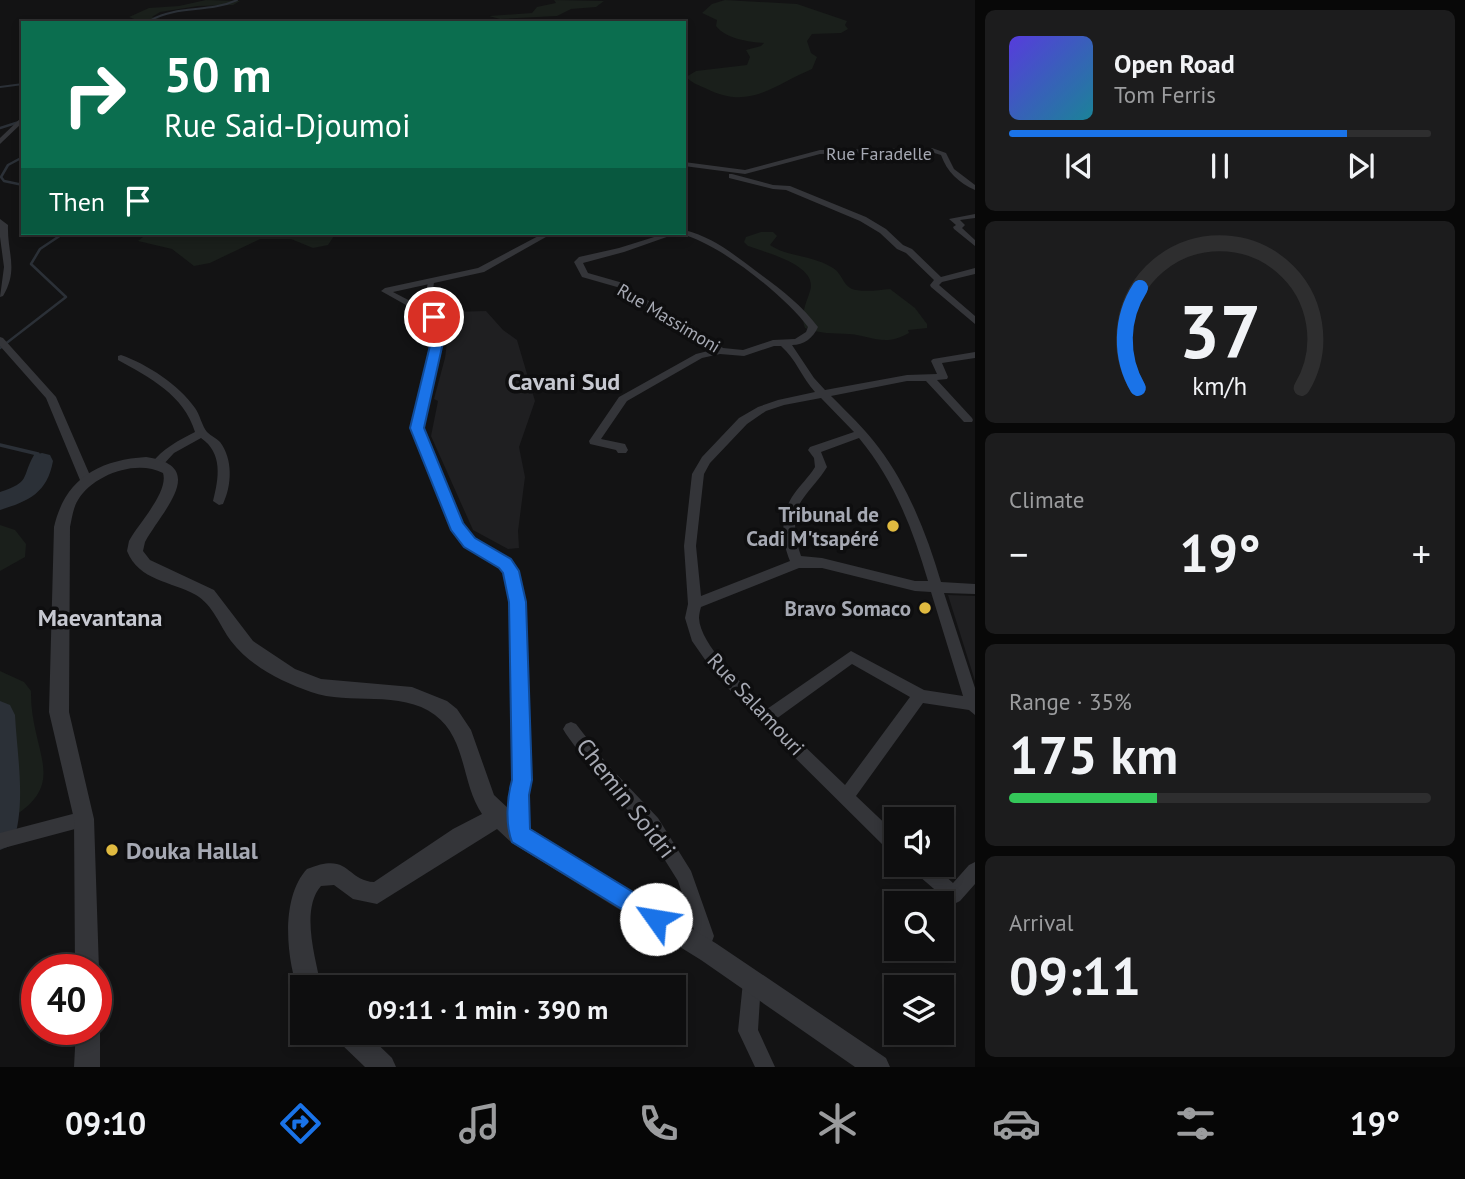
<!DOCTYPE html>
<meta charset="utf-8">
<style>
body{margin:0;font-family:"PT Sans",sans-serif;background:#1c1c1d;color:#f1f3f6;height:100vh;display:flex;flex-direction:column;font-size:26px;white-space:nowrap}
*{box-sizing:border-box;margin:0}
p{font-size:23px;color:#9b9c9e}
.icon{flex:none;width:38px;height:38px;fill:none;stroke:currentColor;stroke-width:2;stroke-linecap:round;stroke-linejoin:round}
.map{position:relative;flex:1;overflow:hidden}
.drawer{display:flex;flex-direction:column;gap:10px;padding:10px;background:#080808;width:490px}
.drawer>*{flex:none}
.banner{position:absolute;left:21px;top:21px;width:665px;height:214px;border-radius:0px;box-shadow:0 4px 10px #0003,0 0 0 2px #2e2e2f;background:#0b6e4f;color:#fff;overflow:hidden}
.tools{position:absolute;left:884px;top:807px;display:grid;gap:14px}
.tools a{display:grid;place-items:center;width:70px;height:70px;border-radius:0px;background:#0e0e0f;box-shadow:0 4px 10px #0003,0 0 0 2px #2e2e2f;font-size:35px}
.speed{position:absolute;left:21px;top:954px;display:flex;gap:14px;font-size:35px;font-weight:700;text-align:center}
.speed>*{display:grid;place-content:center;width:91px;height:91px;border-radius:50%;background:#0e0e0f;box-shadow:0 4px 10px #0003,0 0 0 2px #2e2e2f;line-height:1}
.speed .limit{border:10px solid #d22;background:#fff;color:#111}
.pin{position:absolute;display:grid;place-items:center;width:60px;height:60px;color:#fff;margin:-30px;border:4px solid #fff;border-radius:50%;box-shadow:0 2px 7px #0007}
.me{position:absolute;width:77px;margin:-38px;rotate:302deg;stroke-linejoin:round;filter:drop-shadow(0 0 5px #0008)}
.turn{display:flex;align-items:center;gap:24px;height:147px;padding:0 28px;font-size:32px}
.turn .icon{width:91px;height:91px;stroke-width:2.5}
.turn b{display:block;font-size:49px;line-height:60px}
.then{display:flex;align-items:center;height:66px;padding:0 28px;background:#0003;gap:14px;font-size:26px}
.big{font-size:52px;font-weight:600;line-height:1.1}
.drawer .tile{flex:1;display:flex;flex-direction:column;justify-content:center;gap:10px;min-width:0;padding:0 24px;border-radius:10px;background:#1c1c1d}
.drawer .dial{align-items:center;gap:0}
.dial svg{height:182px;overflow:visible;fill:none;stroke:#2e2e2f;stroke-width:7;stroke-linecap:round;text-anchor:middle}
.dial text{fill:#f1f3f6;stroke:none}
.song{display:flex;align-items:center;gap:21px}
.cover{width:84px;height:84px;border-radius:10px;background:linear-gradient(135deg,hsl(250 70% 55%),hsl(190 70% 35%))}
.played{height:7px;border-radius:4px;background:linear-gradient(90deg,#1a73e8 80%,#2e2e2f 80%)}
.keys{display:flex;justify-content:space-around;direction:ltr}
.heat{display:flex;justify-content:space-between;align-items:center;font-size:38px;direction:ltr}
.charge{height:10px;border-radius:5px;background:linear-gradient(90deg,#34c759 35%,#2e2e2f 0)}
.trip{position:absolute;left:290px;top:975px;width:396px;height:70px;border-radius:0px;background:#0e0e0f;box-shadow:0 4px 10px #0003,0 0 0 2px #2e2e2f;font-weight:600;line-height:70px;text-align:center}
.menu{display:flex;height:112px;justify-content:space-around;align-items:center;background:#060606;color:#9b9c9e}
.menu .icon{width:49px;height:49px}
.menu .selected{color:#1a73e8}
.menu b{font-size:32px;color:#f1f3f6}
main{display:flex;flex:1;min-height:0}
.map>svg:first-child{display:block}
</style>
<main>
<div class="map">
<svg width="975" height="1067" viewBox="0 0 975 1067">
<rect width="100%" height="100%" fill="#131314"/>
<!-- built -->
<g fill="#1f1f21">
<path d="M 486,311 L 503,330 L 517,340 L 535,401 L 519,447 L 525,477 L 518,531 L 519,548 L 508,549 L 473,530 L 431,436 L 438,401 L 434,399 L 445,358 L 451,312 Z"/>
<path d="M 948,595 L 975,596 L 975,681 Z"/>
</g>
<!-- green -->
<g fill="#1a1f1b">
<path d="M 206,0 L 240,1 L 233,5 L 198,6 L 160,12 L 152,17 L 177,23 L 144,23 L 129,17 L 149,8 L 179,6 Z"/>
<path d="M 554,0 L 604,1 L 596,7 L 571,9 L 557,16 L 500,19 L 489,16 L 532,13 L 537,7 L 556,3 Z"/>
<path d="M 725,0 L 797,4 L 847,21 L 845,25 L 848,29 L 841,33 L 812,34 L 807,41 L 811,53 L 817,57 L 812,69 C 772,86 749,111 705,88 C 698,85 692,83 686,77 L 696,71 L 747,65 L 750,57 L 746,50 L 761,46 L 764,43 C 749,42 726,39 716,26 L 717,20 L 702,13 L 712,4 Z"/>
<path d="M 761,232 L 773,232 L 777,236 L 770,245 C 787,257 813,255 833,268 C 843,274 843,288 856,290 C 867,292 880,290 890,289 L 915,308 L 927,324 L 927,328 L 908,330 L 909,333 C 884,347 873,336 849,334 C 833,333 820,334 805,328 C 800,315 806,304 810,291 C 819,265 764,252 748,246 L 744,242 L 746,237 Z"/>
<path d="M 148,233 L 327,233 L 334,236 L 328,245 L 313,248 L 291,239 L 260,239 L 210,263 L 194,266 L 172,249 L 138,241 Z"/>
<path d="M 0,525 L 15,530 L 26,544 L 25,557 L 0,571 Z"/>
<path d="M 0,671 L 24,682 L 31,691 C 30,756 75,786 0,824 Z"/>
</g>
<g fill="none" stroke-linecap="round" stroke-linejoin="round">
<!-- stream-far2 -->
<g stroke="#2b3037" stroke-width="2">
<path d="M 165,23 L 151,20 C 178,5 209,13 237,0"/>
<path d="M 0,87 L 23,84"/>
</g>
<!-- stream-far1 -->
<g stroke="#2b3037" stroke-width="2.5">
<path d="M 0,128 L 19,122"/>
<path d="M 23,157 L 8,165 L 1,177 L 4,181 L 23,185"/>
<path d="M 0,348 L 66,297 L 31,264 L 40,249 L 64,233"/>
</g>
<!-- stream -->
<path stroke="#2b3037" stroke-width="3.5" d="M 0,445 L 38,454"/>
<!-- river -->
<g fill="#2b3037" fill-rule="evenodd">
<path d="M 42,453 L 50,455 L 53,461 C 47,493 29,501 0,510 L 0,492 C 31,482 21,478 34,455 Z"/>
<path d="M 0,701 L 10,705 L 15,715 C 17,755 27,807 12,845 L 0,850 Z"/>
</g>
<!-- pedestrian -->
<path fill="#343539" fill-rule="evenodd" d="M 431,280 L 434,282 L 430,313 L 426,315 L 422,313 L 428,282 Z"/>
<!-- minor -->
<g fill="#343539" fill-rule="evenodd">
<path d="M 23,116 L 23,122 L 0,144 L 0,138 Z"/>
<path d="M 932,148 L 946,153 L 954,169 L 975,185 L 975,190 C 959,183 947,172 941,155 L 931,152 L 820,154 L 745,174 L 684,166 L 684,162 L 745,170 L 820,150 Z"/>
<path d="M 732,174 L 773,185 L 790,186 L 866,217 L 886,229 L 903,245 L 912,249 L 941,277 L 975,268 L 975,274 L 942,282 L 939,285 L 975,316 L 975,324 L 931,287 L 930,285 L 934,280 L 906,253 L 897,249 L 880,233 L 860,221 L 786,190 L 773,189 L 729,178 L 729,174 Z"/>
<path d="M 975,214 L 975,218 L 960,220 L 965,225 L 962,228 L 975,240 L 975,246 L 954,229 L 953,227 L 956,225 L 949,219 Z"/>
<path d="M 0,219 L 8,225 C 7,253 19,269 3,296 L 0,297 L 4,267 L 0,237 Z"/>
<path d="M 684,230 C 713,237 733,254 756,271 C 779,288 801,304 818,327 C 813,338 804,345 792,345 L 814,378 L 825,390 L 907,375 L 937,374 L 931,361 L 933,359 L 975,352 L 975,358 L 942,363 L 948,377 L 947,379 L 937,380 L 972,418 L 973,420 L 972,422 L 964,422 L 926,381 L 907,381 L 831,396 C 848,413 865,429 879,448 C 909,488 927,535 941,582 L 975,584 L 975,594 L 944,593 L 975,688 L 975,715 L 969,710 L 923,703 L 856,796 L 896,834 L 896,854 L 890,852 L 766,729 L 715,674 L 692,641 L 685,618 L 688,604 L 684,546 L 692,474 L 702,457 L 739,418 L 758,407 L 778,400 L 815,392 C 802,378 796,359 781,346 L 774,346 L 744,356 L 720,354 L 702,358 L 627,401 L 601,439 L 625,444 L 628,450 L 626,453 L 618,453 L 616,450 L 590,444 L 589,441 L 619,397 L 696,354 L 712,350 L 686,329 L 632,299 L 617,287 L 582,277 L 574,262 L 579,257 L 619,248 L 667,233 L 678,233 L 624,252 L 583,263 L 588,273 L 623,283 L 638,295 L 692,325 L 723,348 L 743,350 L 773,340 L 795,339 L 806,332 L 808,327 C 785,296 719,243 681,234 L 684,233 ZM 821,398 L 854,432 L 810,447 L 808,450 L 814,458 L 815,467 C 809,477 800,485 794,494 C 780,513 781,540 790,561 L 701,596 L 696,546 L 704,474 L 710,463 L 747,424 L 766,411 L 784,405 ZM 859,438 C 894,480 913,530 928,581 L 915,581 L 822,558 L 801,556 C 795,539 791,516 802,500 C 810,488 820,479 827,467 L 821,452 ZM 799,568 L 822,568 L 915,591 L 931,592 L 963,696 L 924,690 L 851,651 L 767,709 C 748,689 700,646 699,618 C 699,614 700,611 701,607 ZM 852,664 L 910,697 L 845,785 L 776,719 Z"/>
<path d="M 544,233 L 553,233 L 484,272 L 393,292 L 437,315 L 444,323 L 422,428 L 468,534 L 509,560 L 517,571 L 525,602 L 530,780 L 526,795 L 528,835 L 526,841 L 520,843 L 514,841 L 512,835 L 510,795 L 514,780 L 511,602 L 505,573 L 501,568 L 459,540 L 412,428 L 434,323 L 431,319 L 381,291 L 385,288 L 478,268 Z"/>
<path d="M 0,337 L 3,338 L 56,397 L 92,480 L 90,483 L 86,484 L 80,480 L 46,398 L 0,346 Z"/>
<path d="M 121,355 C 147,364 179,385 195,408 C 200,415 202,426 207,432 C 211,436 216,438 220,442 C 233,459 232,485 223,504 L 219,505 L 213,501 C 219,478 223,453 201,438 L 174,453 L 161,467 L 153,467 L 151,464 C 163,448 178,441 195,432 C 184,395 149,377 118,360 L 118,356 Z"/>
<path d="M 571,722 L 576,724 L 607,764 L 658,818 L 691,871 L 714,936 L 708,953 L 702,956 L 696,953 L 693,947 L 696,936 L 678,881 L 646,830 L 595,774 L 566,734 L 563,729 L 566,724 Z"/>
<path d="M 84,811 L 90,813 L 92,819 L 90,825 L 0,849 L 0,833 Z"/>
<path d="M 975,862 L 975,884 L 960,901 L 954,904 L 948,901 L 912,870 L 910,864 L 932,864 L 953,883 L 969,865 Z"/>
<path d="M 752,973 L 759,975 L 761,982 L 758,1030 L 775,1067 L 755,1067 L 738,1031 L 743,982 L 745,975 Z"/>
</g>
<!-- tertiary -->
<g fill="#343539" fill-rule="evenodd">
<path d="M 146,457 C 210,466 161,512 145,542 L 143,551 L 150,560 L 214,590 L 253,641 L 295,669 L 321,679 L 412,687 L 447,701 L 457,709 L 471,730 L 494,795 L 528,827 L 717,944 L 886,1058 L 890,1067 L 855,1067 L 701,960 L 512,843 L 497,829 L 377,904 L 353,899 L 334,885 L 321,886 C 300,910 316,959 321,987 L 303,987 L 303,996 L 300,996 C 286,961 280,898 307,869 C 350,851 345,880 374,882 L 453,829 L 482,814 C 461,783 467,739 435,715 C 400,689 350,706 311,692 C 282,682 250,666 231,641 C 220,626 213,605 196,595 C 171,581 139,581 127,551 L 129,541 C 138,524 169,492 163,473 C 136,459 93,475 78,500 C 73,508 72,518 70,527 L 69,712 L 94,819 L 99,970 L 96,976 L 96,970 L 75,970 L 74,819 L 49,712 L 54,527 C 65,479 98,460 146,457 Z"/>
<path d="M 97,1020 L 100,1029 L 100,1067 L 74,1067 L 76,1029 L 96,1029 Z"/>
<path d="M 335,1032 L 365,1032 L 392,1058 L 396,1067 L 365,1067 L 338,1041 Z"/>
</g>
</g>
<!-- route -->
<path fill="#1a73e8" stroke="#114b97" stroke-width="2" d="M 434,314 L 438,315 L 446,329 L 424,428 L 463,523 L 475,538 L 511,559 L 519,571 L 526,602 L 532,780 L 529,795 L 530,829 L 664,911 L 668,919 L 664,927 L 656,930 L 512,842 C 505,824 507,798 512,780 L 509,602 L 503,573 L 499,568 L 464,547 L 451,530 L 410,428 L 434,329 L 428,317 Z"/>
<!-- markers -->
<g fill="#e0ba40" stroke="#0e0e0f" stroke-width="2.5">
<circle cx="893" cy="526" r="7"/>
<circle cx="925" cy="608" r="7"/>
<circle cx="112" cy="850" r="7"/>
</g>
<g text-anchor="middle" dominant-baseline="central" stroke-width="7" stroke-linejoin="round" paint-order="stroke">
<!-- far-street labels -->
<g font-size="18" fill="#a6a9b3" stroke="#0e0e0f">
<text x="879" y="153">Rue Faradelle</text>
<text transform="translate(669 318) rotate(31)">Rue Massimoni</text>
</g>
<!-- poi labels -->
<g font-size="21" font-weight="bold" fill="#a6a9b3" stroke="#0e0e0f" text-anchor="end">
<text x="879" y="514">Tribunal de<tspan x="879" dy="24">Cadi M'tsapéré</tspan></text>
<text x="911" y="608">Bravo Somaco</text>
</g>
<!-- street labels -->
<g font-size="21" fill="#a6a9b3" stroke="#0e0e0f">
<text transform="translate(756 704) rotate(47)">Rue Salamouri</text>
</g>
<!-- quarter labels -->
<g font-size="24" font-weight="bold" fill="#c6c8d0" stroke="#0e0e0f">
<text x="564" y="381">Cavani Sud</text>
<text x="100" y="617">Maevantana</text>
</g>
<!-- near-street labels -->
<g font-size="24" fill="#a6a9b3" stroke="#0e0e0f">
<text transform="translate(626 798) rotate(52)">Chemin Soidri</text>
</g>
<!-- near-poi labels -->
<g font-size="24" font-weight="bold" fill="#a6a9b3" stroke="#0e0e0f" text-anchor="start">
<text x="126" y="850">Douka Hallal</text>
</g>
</g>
</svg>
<div class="tools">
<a><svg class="icon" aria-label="sound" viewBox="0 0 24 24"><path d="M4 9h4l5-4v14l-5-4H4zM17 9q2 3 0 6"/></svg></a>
<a><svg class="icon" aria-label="search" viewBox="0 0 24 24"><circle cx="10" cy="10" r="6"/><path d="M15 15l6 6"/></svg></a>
<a><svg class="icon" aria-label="layers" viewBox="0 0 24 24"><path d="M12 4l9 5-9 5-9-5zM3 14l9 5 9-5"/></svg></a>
</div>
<div class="speed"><div class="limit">40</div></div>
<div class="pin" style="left:434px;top:317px;background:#d93025"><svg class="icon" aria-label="arrive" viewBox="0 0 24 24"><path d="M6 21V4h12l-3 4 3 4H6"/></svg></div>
<svg class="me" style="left:656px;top:919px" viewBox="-20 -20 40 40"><circle r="19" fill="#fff"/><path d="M0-13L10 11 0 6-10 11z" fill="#1a73e8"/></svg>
<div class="trip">09:11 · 1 min · 390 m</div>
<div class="banner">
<div class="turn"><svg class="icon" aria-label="right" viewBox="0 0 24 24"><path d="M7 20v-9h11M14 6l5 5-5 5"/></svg><div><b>50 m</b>Rue Said-Djoumoi</div></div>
<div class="then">Then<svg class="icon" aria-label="arrive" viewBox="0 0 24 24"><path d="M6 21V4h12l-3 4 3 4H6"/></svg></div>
</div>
</div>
<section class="drawer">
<div class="tile">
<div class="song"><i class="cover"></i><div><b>Open Road</b><p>Tom Ferris</p></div></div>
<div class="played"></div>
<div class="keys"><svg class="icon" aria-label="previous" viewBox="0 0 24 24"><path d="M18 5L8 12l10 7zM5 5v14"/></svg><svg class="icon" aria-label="pause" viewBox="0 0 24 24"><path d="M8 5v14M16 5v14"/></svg><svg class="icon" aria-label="next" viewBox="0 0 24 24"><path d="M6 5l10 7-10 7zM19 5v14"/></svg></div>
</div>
<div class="tile dial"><svg viewBox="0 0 100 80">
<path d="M14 69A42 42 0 1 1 86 69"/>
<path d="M14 69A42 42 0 0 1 15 25" stroke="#1a73e8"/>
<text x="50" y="56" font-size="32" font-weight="700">37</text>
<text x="50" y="72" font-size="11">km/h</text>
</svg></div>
<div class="tile"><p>Climate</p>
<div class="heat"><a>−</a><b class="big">19°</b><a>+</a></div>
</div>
<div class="tile"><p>Range · 35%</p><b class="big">175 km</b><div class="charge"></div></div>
<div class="tile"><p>Arrival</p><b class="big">09:11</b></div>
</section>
</main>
<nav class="menu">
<b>09:10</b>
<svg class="icon selected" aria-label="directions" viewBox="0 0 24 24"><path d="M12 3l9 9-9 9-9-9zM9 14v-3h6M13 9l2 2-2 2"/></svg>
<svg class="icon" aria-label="music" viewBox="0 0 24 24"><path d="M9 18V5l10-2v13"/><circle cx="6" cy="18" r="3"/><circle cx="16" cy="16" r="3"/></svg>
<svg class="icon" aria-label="phone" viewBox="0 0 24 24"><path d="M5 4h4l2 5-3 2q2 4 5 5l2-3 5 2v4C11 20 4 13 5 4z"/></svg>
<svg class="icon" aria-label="climate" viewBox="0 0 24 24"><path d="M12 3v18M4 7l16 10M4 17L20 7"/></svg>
<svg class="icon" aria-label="car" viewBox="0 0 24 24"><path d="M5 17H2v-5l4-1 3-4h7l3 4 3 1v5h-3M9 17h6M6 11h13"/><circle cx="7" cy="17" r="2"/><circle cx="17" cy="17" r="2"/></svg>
<svg class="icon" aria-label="filters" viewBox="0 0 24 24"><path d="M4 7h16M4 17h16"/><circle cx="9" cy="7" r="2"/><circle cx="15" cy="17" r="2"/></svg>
<b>19°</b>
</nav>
